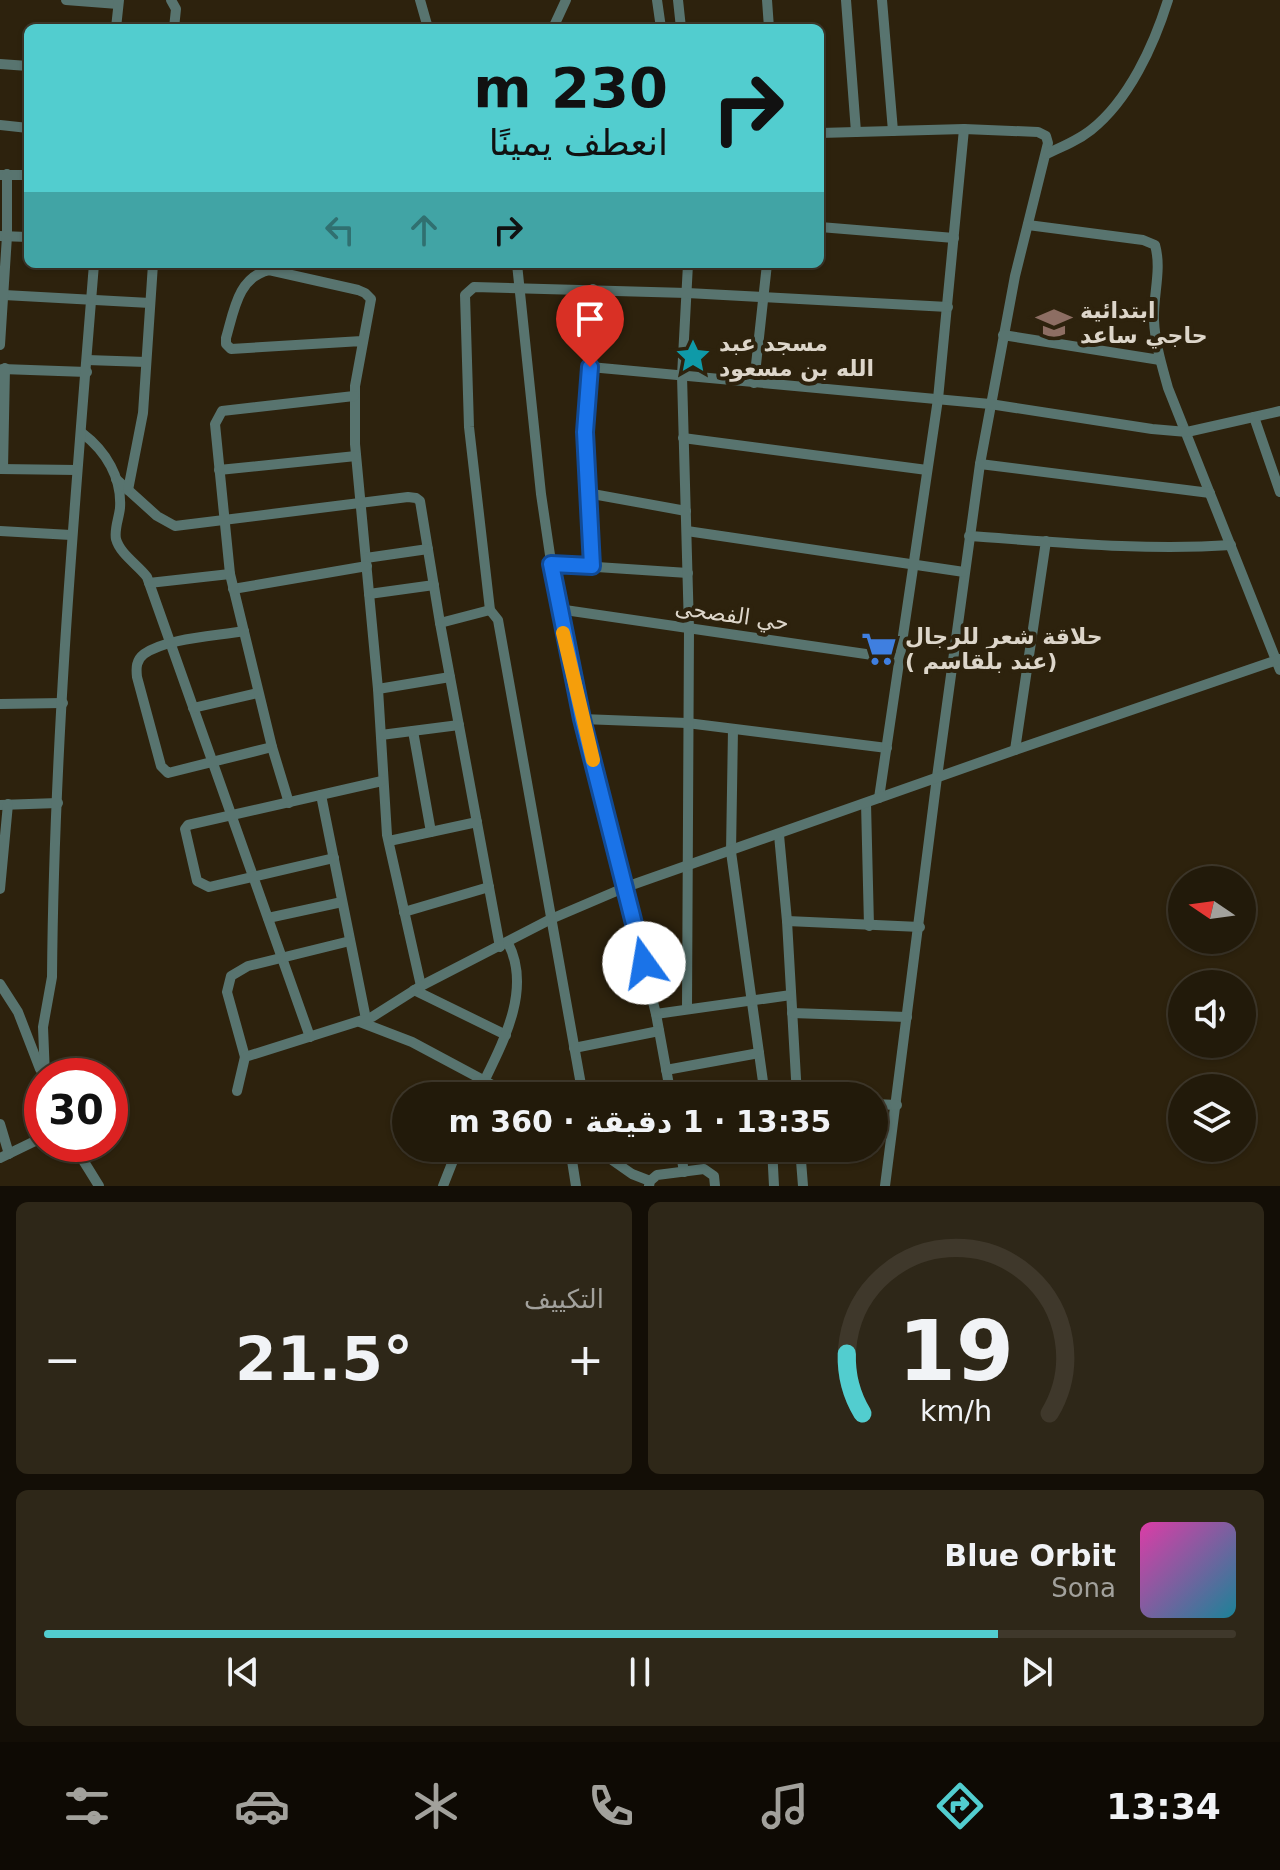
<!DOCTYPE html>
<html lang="ar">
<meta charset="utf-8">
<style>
body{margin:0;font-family:"DejaVu Sans",Vazirmatn,sans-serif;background:#2e2718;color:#f1f3f6;direction:rtl;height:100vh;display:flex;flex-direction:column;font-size:30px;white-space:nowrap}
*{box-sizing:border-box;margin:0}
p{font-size:26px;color:#a2a19c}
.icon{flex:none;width:44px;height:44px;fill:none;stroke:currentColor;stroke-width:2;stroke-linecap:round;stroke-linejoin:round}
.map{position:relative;height:1186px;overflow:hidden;direction:ltr}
.drawer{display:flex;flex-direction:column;gap:16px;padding:16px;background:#130e06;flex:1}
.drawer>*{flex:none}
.top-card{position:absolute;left:24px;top:24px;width:800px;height:244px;border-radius:12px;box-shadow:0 2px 6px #0004,0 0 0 2px #3f382b;direction:rtl;background:#52cdcf;color:#111;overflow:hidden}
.needle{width:52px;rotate:283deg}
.buttons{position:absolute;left:1168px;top:866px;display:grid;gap:16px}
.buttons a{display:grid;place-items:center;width:88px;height:88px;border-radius:50%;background:#221a0a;box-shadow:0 2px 6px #0004,0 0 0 2px #3f382b;font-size:40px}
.speed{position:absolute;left:24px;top:1058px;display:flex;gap:16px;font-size:40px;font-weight:700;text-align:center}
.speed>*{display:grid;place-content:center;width:104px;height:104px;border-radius:50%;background:#221a0a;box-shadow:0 2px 6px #0004,0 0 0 2px #3f382b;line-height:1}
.speed .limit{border:12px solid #d22;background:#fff;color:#111}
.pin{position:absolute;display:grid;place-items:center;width:68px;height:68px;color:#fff;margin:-82px -34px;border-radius:50% 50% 50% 0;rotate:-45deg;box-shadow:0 0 8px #0007}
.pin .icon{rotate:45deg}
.me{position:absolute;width:88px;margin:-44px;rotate:347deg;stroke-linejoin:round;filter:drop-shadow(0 0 6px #0008)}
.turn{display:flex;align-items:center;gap:28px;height:168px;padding:0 24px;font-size:36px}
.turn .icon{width:104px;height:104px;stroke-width:2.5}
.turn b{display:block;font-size:56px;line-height:68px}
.lanes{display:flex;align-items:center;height:76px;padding:0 24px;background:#0003;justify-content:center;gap:40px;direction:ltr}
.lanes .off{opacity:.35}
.big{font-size:60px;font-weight:700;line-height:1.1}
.drawer .card{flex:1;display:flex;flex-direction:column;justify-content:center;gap:12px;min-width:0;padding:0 28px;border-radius:12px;background:#2e2718}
.drawer .dial{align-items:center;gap:0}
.dial svg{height:208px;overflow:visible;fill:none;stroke:#3f382b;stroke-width:7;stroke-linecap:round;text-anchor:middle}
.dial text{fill:#f1f3f6;stroke:none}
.song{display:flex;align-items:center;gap:24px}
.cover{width:96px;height:96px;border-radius:12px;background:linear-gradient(135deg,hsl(320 70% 55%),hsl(190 70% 35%))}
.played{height:8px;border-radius:4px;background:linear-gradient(90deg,#52cdcf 80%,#3f382b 80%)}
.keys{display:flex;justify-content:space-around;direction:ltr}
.heat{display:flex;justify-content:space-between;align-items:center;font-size:44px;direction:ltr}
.drawer .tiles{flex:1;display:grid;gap:16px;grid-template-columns:1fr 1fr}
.card:last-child{grid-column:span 2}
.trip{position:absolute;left:392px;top:1082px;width:496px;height:80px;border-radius:40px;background:#221a0a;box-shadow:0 2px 6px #0004,0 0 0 2px #3f382b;font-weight:700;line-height:80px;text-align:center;direction:rtl}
.dock{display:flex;height:128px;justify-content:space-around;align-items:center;background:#0e0a04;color:#a2a19c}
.dock .icon{width:56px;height:56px}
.dock .current{color:#52cdcf}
.dock b{font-size:36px;color:#f1f3f6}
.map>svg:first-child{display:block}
</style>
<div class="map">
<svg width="1280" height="1186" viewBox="0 0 1280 1186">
<rect width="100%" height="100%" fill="#2d220d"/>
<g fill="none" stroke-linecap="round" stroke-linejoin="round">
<!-- minor -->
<g stroke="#58746f" stroke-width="10">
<path d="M 66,0 L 118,4"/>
<path d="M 171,0 L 176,9 L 174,28"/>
<path d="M 420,0 L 428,28"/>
<path d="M 657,0 L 661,28"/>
<path d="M 678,0 L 681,28"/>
<path d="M 767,0 L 769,28"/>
<path d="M 846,0 L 856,132"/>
<path d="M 882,0 L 893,131"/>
<path d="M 116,28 L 119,0"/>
<path d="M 553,28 L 566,0"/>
<path d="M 0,64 L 28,66"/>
<path d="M 0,125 L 28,128"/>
<path d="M 820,133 L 964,129 L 1038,132 L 1046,136 L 1048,143 L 1015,276 L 980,464 L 937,777 L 885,1186"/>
<path d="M 1046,154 C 1062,147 1077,141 1091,130 C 1129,100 1154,45 1168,0"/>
<path d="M 0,175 L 28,175"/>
<path d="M 1028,225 L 1143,240 L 1155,245 C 1162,269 1153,295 1154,320 C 1155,344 1162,366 1168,388 L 1280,670"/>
<path d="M 820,227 L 954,238"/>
<path d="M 0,236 L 28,237"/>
<path d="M 517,264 L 541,494 L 558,609 L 582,719 L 656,1014 L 671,1096"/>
<path d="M 4,295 L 150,303"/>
<path d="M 1003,335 L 1160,360"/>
<path d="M 362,341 L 231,349 L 226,344 L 226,338 C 234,311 238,277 269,270 L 358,290 L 365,293 L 371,299 L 355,386 L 355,444 L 378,689 L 387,835 L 421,986"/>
<path d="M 0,345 L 7,236 L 7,174"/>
<path d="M 87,360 L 146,362"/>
<path d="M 590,367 L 990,404 L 1152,429 L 1187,432 L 1280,411"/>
<path d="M 2,369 L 87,372"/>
<path d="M 754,383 L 767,264"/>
<path d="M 1254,417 L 1280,492"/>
<path d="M 82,433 C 106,451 122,478 120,508 C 119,518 114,529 116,539 C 120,554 138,565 147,577 L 310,1037"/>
<path d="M 683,438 L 927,470"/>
<path d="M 980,464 L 1210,493"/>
<path d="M 0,469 L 77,470"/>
<path d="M 3,469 L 5,368"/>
<path d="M 219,470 L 356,456"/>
<path d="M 116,479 L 157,516 L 175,526 L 408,497 L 416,498 L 420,501 L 440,623 L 500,947"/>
<path d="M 128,490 L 143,413 L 153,264"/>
<path d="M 587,493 L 686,511"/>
<path d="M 0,531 L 71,535"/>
<path d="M 687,531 L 964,572"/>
<path d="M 969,536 C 1056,542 1144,551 1231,545"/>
<path d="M 366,558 L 428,549"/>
<path d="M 551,564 L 688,573"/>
<path d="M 592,566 L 585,432 L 593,289"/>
<path d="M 149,583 L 230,574"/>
<path d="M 233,589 L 367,566"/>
<path d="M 369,594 L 434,585"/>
<path d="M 558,609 L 900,659"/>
<path d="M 440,623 L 490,610"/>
<path d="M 244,631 C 217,636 166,638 144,654 C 136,660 136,668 137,677 L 161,766 L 168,773 L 272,747"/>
<path d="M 378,689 L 450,677"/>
<path d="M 0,704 L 63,703"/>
<path d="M 193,708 L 258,693"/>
<path d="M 582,719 L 687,723 L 887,748"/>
<path d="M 733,729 L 731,852 L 765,1096"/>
<path d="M 413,731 L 431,832"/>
<path d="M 381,735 L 459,725"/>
<path d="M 1015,750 L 1046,541"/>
<path d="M 321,795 L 366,1019"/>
<path d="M 879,798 L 938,399 L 964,129"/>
<path d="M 289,803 L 272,747 L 230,574 L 215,424 L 222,411 L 354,396"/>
<path d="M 866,803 L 869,926"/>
<path d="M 0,805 L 58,803"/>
<path d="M 779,835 L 787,921 L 797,1096"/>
<path d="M 389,841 L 477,822"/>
<path d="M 334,858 L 209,887 L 197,881 L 185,829 L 188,825 L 382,781"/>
<path d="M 0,889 L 8,804"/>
<path d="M 404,912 L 489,887"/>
<path d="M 268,918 L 342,902"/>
<path d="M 787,921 L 920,927"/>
<path d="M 0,984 L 18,1012 L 40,1069"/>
<path d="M 414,990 L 506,1035"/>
<path d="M 687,1007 L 689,629 L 682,376 L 688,264"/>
<path d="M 792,1013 L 907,1017"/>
<path d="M 656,1014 L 791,995"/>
<path d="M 360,1022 L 412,1042 L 513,1096"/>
<path d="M 574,1048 L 659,1031"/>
<path d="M 245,1057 L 227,992 L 231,976 L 248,966 L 350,941"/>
<path d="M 666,1070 L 759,1053"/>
<path d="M 45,1076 L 43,1027 L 52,977 C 54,739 75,501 94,264"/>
<path d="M 237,1091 L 245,1057 L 372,1017 L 421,986 L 551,919 L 626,887 L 1015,750 L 1280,659"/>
<path d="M 477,1096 C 498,1051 534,993 508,943"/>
<path d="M 583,1096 L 498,620 L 490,610 L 469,427 L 465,295 L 474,287 L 687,293 L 948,307"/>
<path d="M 874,1104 L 897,1105"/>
<path d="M 0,1124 L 9,1154"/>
<path d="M 73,1144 L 99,1186"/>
<path d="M 570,1148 L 576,1186"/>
<path d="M 595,1148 L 632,1174 L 650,1181"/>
<path d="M 680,1148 L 684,1172"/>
<path d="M 772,1148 L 774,1186"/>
<path d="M 800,1148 L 803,1186"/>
<path d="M 0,1158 L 33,1142 L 42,1134"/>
<path d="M 443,1186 L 458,1148"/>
<path d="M 649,1186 L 650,1181 L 657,1175 L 704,1169 L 714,1176 L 715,1186"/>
</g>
</g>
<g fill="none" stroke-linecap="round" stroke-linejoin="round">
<!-- route casing -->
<g stroke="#114b97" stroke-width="20">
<path id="route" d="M 590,367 L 585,432 L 592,566 L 551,564 L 582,719 L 644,963"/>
</g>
<!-- route -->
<use href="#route" stroke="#1a73e8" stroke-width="14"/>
<!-- slow -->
<path stroke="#f59e0b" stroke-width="14" d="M 563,633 L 593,760"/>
</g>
<!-- icons -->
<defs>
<g id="school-bare" transform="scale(2.76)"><path d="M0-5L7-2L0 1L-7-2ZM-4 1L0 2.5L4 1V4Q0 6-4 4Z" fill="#8d6e63" stroke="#2d220d" stroke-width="2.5" paint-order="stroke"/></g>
<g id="sight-bare" transform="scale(2.76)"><path d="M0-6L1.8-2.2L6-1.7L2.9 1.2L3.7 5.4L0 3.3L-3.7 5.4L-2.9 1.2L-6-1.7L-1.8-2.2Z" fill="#0f9aa8" stroke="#2d220d" stroke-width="2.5" paint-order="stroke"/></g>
<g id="supermarket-bare" transform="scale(2.76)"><path d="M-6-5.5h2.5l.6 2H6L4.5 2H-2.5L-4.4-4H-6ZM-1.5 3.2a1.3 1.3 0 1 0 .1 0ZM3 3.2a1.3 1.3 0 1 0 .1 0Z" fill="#3f7fe0" stroke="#2d220d" stroke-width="2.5" paint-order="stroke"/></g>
</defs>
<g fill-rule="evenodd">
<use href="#school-bare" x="1054" y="323"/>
<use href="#sight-bare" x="693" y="356"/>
<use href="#supermarket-bare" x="879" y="649"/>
</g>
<g text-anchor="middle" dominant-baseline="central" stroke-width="8" stroke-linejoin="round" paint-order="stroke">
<!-- poi labels -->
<g font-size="22" font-weight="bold" fill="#ddd6ca" stroke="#2d220d" text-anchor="start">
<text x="1080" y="310">ابتدائية<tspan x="1080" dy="25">حاجي ساعد</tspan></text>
<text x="719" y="343">مسجد عبد<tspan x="719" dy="25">الله بن مسعود</tspan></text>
<text x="905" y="636">حلاقة شعر للرجال<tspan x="905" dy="25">( عند بلقاسم)</tspan></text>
</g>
<!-- street labels -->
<g font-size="22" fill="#ddd6ca" stroke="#2d220d">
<text transform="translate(732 615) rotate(8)">حي الفصحى</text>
</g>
</g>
</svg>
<div class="buttons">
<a><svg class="needle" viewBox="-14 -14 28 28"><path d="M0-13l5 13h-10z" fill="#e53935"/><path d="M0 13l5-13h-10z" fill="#a2a19c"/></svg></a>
<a><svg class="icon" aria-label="sound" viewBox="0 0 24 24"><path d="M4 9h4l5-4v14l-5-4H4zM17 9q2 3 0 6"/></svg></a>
<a><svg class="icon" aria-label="layers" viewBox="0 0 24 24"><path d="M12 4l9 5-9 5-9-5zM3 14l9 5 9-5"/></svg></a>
</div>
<div class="speed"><div class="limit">30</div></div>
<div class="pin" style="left:590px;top:367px;background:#d93025"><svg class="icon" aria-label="arrive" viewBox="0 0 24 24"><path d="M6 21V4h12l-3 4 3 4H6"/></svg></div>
<svg class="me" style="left:644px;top:963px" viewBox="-20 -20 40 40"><circle r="19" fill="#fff"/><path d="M0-13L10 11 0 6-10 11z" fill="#1a73e8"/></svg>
<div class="trip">13:35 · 1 دقيقة · 360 m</div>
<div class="top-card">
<div class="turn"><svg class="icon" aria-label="right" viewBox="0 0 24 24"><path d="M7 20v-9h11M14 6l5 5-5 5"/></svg><div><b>230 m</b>انعطف يمينًا</div></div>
<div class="lanes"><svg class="icon off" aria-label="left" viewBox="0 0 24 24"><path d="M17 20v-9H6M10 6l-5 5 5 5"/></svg><svg class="icon off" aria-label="ahead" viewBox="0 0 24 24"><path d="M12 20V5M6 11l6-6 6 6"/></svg><svg class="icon" aria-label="right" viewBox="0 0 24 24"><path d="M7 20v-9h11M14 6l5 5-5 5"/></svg></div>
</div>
</div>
<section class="drawer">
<div class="tiles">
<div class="card dial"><svg viewBox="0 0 100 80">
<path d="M14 69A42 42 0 1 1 86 69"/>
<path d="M14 69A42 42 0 0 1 8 46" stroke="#52cdcf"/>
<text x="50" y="56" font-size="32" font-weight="700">19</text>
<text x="50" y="72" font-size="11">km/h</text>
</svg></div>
<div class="card"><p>التكييف</p>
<div class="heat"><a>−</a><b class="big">21.5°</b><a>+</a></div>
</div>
<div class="card">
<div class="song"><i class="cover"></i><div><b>Blue Orbit</b><p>Sona</p></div></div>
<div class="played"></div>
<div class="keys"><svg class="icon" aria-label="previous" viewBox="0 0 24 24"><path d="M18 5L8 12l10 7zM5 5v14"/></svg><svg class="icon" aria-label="pause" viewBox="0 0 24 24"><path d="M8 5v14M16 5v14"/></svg><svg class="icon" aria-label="next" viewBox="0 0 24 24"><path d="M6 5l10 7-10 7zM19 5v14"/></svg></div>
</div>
</div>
</section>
<nav class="dock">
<b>13:34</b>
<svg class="icon current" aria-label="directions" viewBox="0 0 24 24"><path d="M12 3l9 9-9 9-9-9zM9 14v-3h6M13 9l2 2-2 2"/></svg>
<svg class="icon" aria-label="music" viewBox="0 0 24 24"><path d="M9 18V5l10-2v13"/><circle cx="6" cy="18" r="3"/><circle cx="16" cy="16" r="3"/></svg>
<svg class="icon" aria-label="phone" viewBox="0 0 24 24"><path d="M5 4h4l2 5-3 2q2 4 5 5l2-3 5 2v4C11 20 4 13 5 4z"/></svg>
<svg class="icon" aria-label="climate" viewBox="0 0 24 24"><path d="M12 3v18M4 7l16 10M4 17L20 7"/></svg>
<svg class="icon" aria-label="car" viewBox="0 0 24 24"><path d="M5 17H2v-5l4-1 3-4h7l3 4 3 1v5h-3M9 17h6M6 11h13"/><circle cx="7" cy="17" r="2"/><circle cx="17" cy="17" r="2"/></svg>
<svg class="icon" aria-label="filters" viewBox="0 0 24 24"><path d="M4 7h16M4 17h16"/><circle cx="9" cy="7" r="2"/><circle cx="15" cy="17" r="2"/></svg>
</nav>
